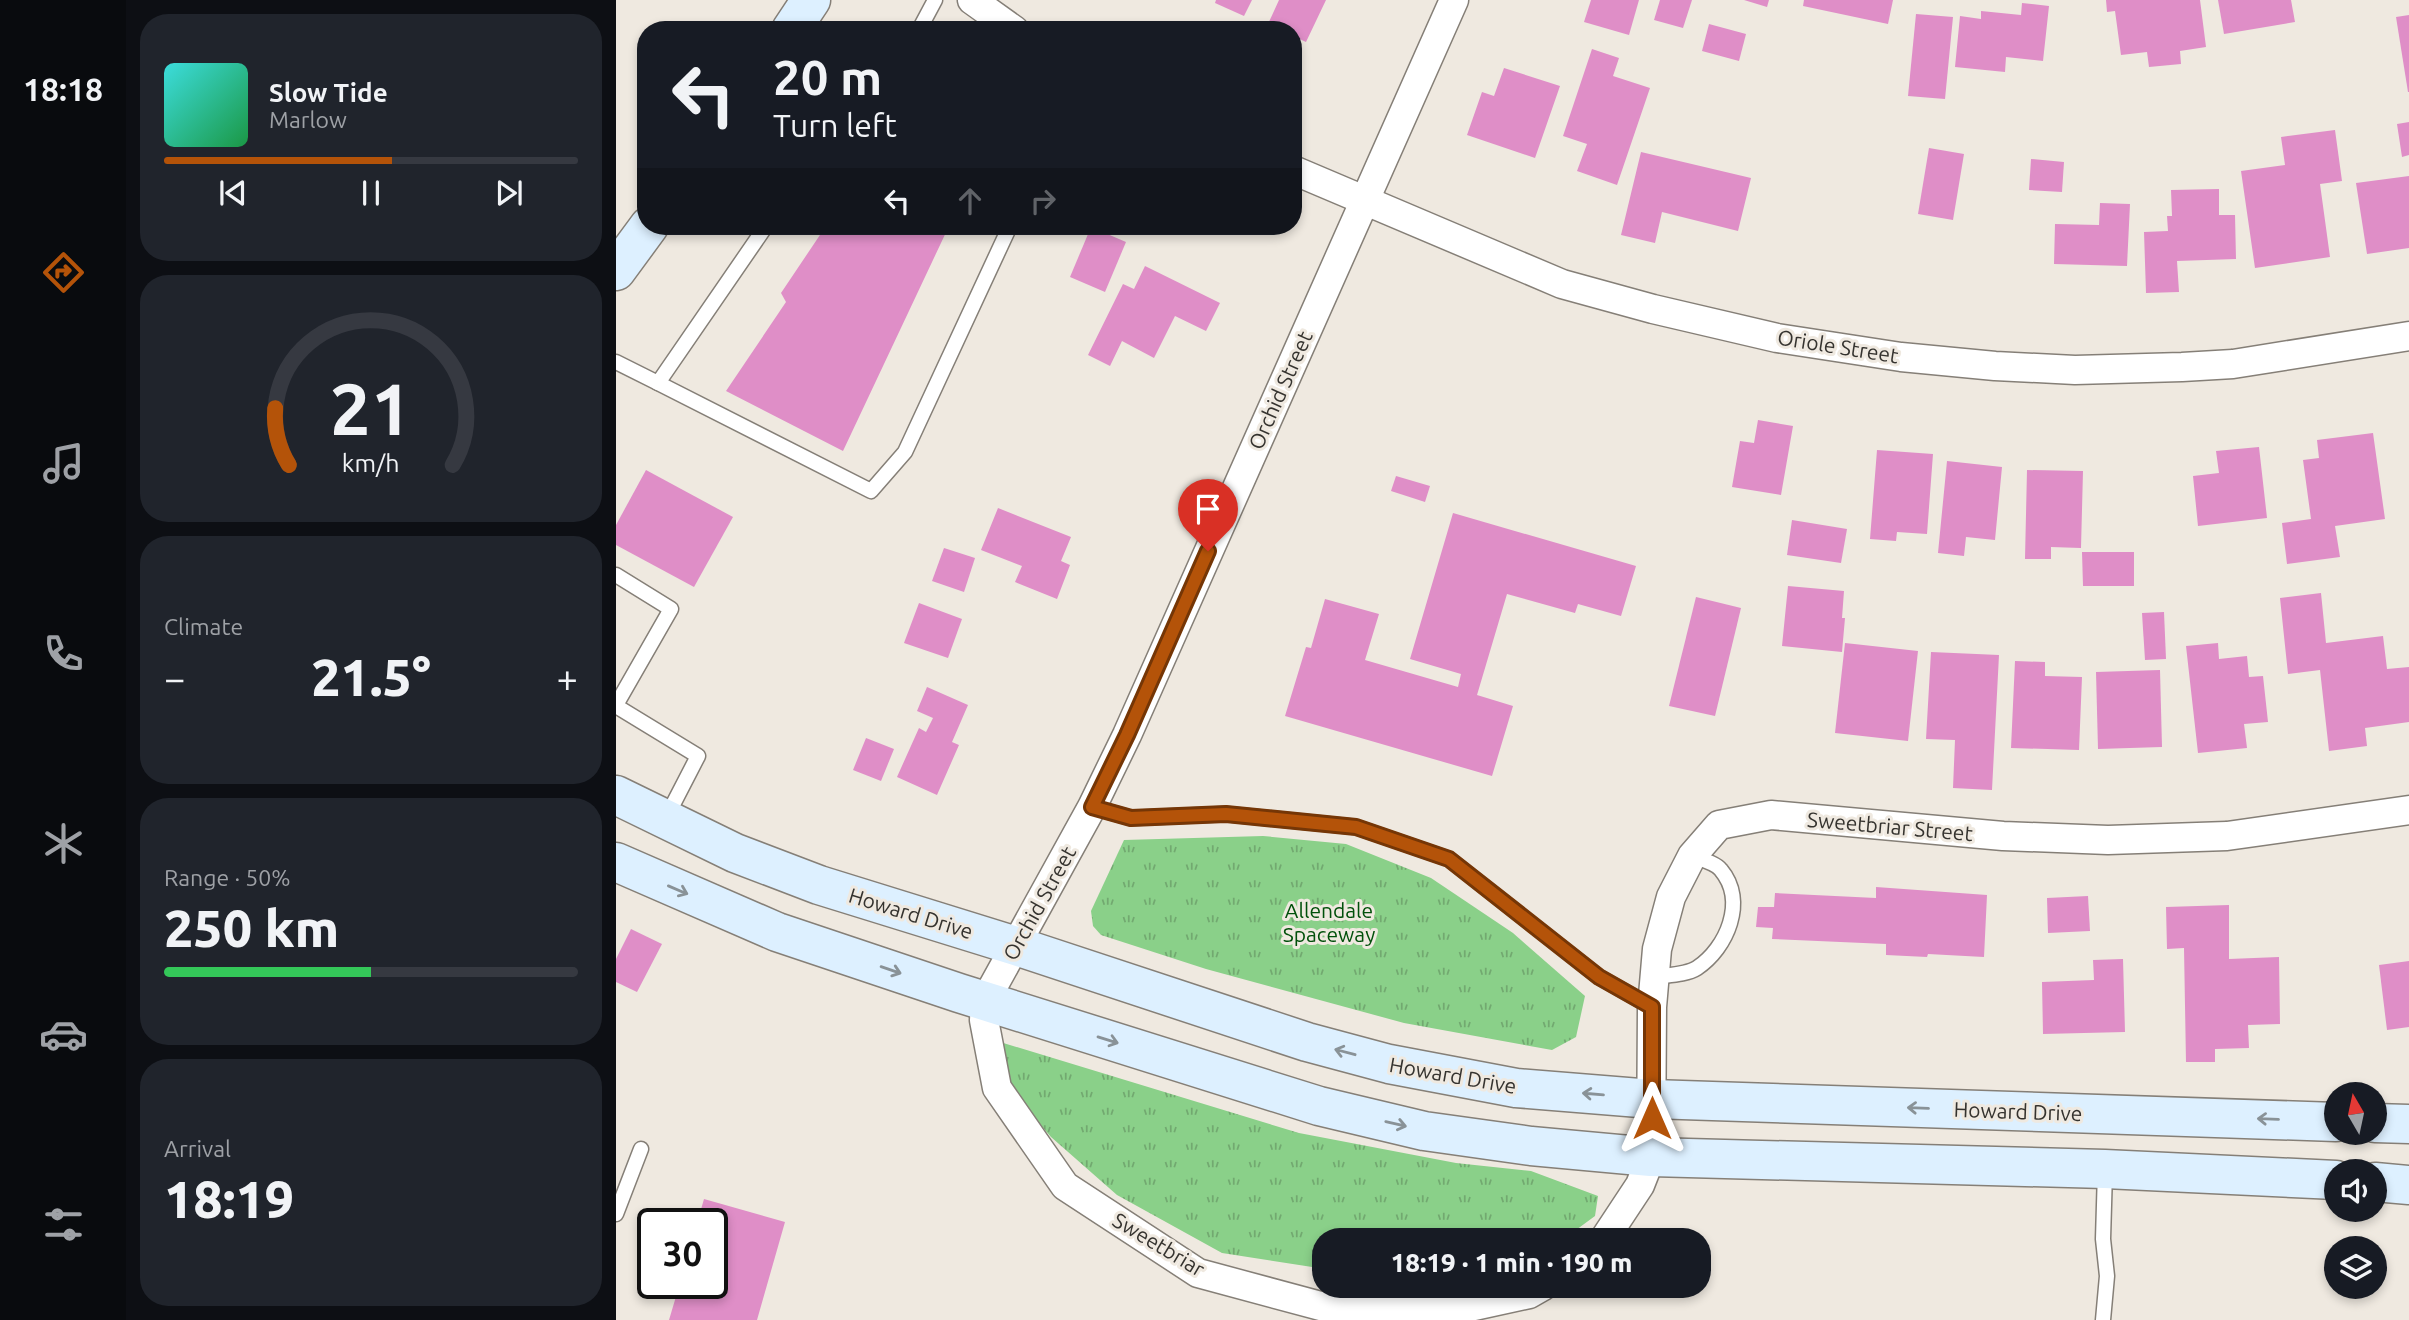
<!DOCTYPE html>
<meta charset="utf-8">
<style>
body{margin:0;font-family:Ubuntu,sans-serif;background:#20242c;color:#f1f3f6;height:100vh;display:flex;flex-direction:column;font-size:26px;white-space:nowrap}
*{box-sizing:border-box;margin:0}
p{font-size:23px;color:#9ea1a6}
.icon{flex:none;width:38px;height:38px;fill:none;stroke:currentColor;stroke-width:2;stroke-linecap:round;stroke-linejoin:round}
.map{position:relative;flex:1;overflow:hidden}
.panel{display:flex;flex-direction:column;gap:14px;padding:14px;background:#0d0f14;width:490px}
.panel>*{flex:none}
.guide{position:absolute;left:21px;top:21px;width:665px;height:214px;border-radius:28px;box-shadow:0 4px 10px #0003;background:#171b24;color:#f1f3f6;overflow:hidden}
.needle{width:46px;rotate:351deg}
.fabs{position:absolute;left:1708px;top:1082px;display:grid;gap:14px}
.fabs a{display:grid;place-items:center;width:63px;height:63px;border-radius:50%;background:#171b24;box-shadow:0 4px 10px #0003;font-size:35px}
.speed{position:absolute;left:21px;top:1208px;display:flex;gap:14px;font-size:35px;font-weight:700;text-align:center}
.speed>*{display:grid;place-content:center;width:91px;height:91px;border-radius:50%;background:#171b24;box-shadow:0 4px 10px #0003;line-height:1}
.speed .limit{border:4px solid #111;border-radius:10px;background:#fff;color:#111}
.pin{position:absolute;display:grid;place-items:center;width:60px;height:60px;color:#fff;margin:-72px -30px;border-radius:50% 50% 50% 0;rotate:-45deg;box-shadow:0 0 7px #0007}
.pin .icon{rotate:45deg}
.me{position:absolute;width:77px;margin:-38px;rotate:0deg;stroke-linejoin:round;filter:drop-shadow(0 0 5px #0008)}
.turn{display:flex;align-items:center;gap:24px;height:147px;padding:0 21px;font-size:32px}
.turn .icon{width:91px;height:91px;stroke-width:2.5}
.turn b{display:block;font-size:49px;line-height:60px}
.lanes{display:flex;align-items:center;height:66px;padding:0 21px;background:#0003;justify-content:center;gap:35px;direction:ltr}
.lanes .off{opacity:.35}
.big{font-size:52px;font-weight:800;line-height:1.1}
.panel .tile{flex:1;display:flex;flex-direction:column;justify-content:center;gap:10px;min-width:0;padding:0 24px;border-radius:28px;background:#20242c}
.panel .dial{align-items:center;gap:0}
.dial svg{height:182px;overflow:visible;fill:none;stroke:#363941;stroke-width:7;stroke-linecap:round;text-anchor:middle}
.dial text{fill:#f1f3f6;stroke:none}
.song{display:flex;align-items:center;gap:21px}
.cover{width:84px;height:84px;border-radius:10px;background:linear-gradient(135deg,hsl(180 70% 55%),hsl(140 70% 35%))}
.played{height:7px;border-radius:4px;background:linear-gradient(90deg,#b45309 55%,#363941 55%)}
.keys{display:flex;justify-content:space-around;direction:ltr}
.heat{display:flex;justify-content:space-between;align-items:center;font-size:38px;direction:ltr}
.charge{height:10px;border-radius:5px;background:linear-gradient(90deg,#34c759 50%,#363941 0)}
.trip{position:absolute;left:696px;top:1228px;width:399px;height:70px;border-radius:28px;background:#171b24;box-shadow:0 4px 10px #0003;font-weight:800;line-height:70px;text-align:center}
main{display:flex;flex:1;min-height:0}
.tab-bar{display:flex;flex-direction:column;width:126px;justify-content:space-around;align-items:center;background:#090b0e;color:#9ea1a6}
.tab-bar .icon{width:49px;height:49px}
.tab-bar .current{color:#b45309}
.tab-bar b{font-size:32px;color:#f1f3f6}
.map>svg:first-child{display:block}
</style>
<main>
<nav class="tab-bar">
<b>18:18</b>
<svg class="icon current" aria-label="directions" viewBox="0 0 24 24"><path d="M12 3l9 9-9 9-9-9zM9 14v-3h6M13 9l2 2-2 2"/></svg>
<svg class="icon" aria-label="music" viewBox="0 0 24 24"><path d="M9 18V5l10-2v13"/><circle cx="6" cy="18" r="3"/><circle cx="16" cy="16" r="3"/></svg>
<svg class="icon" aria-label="phone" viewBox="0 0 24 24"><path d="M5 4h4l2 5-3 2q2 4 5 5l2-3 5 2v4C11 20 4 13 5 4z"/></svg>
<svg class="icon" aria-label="climate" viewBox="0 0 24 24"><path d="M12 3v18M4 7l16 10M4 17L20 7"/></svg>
<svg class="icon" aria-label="car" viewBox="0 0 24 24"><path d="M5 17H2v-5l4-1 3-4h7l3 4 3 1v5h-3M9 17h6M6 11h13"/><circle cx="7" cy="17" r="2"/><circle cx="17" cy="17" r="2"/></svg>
<svg class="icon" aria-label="filters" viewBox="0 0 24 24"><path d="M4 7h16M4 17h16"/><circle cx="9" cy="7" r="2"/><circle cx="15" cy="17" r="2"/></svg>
</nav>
<section class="panel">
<div class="tile">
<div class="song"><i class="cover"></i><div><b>Slow Tide</b><p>Marlow</p></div></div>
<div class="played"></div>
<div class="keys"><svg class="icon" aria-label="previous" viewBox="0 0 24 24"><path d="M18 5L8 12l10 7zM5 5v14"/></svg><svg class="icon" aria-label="pause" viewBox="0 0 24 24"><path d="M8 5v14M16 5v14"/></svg><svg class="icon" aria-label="next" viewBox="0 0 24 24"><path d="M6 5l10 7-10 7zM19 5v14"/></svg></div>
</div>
<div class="tile dial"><svg viewBox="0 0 100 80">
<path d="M14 69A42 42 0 1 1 86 69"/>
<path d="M14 69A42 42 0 0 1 8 44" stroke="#b45309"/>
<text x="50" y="56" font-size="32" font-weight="700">21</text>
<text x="50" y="72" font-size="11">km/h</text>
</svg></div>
<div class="tile"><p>Climate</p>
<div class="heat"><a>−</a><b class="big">21.5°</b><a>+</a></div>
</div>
<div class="tile"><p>Range · 50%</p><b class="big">250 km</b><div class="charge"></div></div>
<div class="tile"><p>Arrival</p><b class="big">18:19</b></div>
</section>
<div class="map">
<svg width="1793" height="1320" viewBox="0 0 1793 1320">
<defs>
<pattern id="park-tufts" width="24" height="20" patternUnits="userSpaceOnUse" patternTransform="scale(1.75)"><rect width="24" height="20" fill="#8ad089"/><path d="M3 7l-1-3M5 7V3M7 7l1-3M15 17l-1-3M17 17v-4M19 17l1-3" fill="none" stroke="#72a970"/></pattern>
</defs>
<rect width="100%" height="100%" fill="#efe9e0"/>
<!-- park -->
<g fill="url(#park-tufts)">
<path d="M 647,836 L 730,844 L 815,878 L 897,933 L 969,996 L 960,1037 L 936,1050 L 788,1023 L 590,969 L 485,935 L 477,926 L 475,911 L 508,840 Z"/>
<path d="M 384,1042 L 683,1133 L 840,1163 L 915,1171 L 982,1196 L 979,1216 L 945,1241 L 709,1241 L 709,1269 L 606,1253 L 501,1195 L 435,1137 L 395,1091 Z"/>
</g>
<!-- building -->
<g fill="#df8ec7">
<path d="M 600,0 L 636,0 L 628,16 L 599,3 Z"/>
<path d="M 663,0 L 710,0 L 690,42 L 677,36 L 677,30 L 664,30 L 652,24 Z"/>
<path d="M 975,0 L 1023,0 L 1013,35 L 968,22 Z"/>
<path d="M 1044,0 L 1076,0 L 1067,28 L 1038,20 Z"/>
<path d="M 1128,0 L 1153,0 L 1151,7 Z"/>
<path d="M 1188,0 L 1277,0 L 1272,24 L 1187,6 Z"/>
<path d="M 1490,0 L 1584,0 L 1590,47 L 1564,51 L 1565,64 L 1533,67 L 1531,52 L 1505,55 L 1499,11 L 1491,12 Z"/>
<path d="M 1602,0 L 1675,0 L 1679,22 L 1608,34 Z"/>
<path d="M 1406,3 L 1433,6 L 1427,61 L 1390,57 L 1389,72 L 1339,67 L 1344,16 L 1365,19 L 1365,11 L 1405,15 Z"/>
<path d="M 1300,14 L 1337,17 L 1329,99 L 1292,96 Z"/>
<path d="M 1793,15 L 1793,92 L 1792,92 L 1780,17 Z"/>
<path d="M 1093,24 L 1130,34 L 1123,61 L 1086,51 Z"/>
<path d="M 976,49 L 1003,58 L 997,76 L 1034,88 L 1001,185 L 961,171 L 971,144 L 947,136 Z"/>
<path d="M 888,68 L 944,86 L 919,158 L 851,135 L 866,92 L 878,96 Z"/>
<path d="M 1793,122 L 1793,155 L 1786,157 L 1781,124 Z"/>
<path d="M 1719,130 L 1726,181 L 1704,184 L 1714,257 L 1639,268 L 1625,171 L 1669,165 L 1665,137 Z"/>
<path d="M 1313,148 L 1348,154 L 1337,220 L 1302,214 Z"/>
<path d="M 1025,152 L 1135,178 L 1122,231 L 1046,212 L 1039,243 L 1005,235 Z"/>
<path d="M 1415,159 L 1448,162 L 1446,192 L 1413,190 Z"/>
<path d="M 1793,176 L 1793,248 L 1751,254 L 1740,183 Z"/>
<path d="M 1603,189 L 1603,215 L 1619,215 L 1620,259 L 1561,261 L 1563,292 L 1530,293 L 1528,232 L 1552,231 L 1551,216 L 1556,216 L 1555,190 Z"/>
<path d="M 1484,203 L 1514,204 L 1511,266 L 1438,264 L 1439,224 L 1483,225 Z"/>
<path d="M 210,226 L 333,226 L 227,451 L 110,391 L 170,302 L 165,293 Z"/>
<path d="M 475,227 L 510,242 L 489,292 L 454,277 Z"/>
<path d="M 529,266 L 604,303 L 590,331 L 559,316 L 538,358 L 506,341 L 494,366 L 472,355 L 507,284 L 518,289 Z"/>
<path d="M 1142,420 L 1177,426 L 1165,495 L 1116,487 L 1124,441 L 1138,443 Z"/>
<path d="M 1757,433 L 1769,519 L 1719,526 L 1724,557 L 1671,564 L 1666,523 L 1695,519 L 1687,460 L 1703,458 L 1701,440 Z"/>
<path d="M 1643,447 L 1651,518 L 1582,526 L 1577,476 L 1603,473 L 1600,451 Z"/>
<path d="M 1261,450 L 1317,454 L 1311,534 L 1281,532 L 1280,541 L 1254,539 Z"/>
<path d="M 1331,461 L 1386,467 L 1379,540 L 1350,537 L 1348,556 L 1322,553 Z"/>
<path d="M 30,470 L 117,517 L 78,587 L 0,545 L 0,525 Z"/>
<path d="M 1411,470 L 1467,471 L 1465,548 L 1435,547 L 1435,559 L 1409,559 Z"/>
<path d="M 780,476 L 814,486 L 809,502 L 775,491 Z"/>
<path d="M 382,508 L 455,537 L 445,561 L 454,565 L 441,599 L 399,582 L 406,566 L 365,550 Z"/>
<path d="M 837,513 L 1020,566 L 1005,616 L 962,604 L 959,613 L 891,594 L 861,695 L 897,706 L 876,776 L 669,716 L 690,647 L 695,648 L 709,599 L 763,614 L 749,660 L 842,687 L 845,674 L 794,659 Z"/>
<path d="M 1176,520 L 1231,529 L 1225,563 L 1171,555 Z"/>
<path d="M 328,548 L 359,558 L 348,592 L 316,581 Z"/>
<path d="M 1466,552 L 1518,552 L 1518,586 L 1467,586 Z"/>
<path d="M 1172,586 L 1228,591 L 1226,618 L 1229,618 L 1226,652 L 1166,646 Z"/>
<path d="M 1705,593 L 1710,643 L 1767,636 L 1771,669 L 1793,667 L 1793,722 L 1749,728 L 1751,746 L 1713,751 L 1704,670 L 1672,674 L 1664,598 Z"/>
<path d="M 1080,597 L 1125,608 L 1099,716 L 1053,706 Z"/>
<path d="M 303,603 L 346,619 L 332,658 L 288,643 Z"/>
<path d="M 1548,612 L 1550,659 L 1529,660 L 1526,613 Z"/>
<path d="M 1229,643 L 1302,651 L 1292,741 L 1219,733 Z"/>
<path d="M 1602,643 L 1603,659 L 1631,656 L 1633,677 L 1647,676 L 1652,722 L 1628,724 L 1631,748 L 1582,753 L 1570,646 Z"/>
<path d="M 1315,652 L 1383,655 L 1376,790 L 1337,788 L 1339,740 L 1310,739 Z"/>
<path d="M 1399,661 L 1429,662 L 1429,676 L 1466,677 L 1463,750 L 1395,748 Z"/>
<path d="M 1544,670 L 1546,747 L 1482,749 L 1480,672 Z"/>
<path d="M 311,687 L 352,705 L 336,742 L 343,745 L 321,795 L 281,777 L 303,728 L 310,732 L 317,718 L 301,711 Z"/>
<path d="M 250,738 L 278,749 L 265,781 L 237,770 Z"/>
<path d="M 1260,887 L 1371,895 L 1368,957 L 1312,954 L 1311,957 L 1270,955 L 1270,944 L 1156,939 L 1157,928 L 1140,927 L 1142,907 L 1158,907 L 1159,893 L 1260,898 Z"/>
<path d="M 1472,896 L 1474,931 L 1432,933 L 1431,898 Z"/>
<path d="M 1613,905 L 1613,959 L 1663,957 L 1664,1024 L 1632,1025 L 1633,1048 L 1599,1049 L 1599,1062 L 1570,1062 L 1568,948 L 1551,949 L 1550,907 Z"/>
<path d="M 15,929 L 46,944 L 21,992 L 0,982 L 0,959 Z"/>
<path d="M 1507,959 L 1509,1032 L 1427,1034 L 1426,982 L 1478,980 L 1477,960 Z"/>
<path d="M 1793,961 L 1793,1027 L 1771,1030 L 1763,965 Z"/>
<path d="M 88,1199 L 169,1222 L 141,1320 L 53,1320 L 64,1283 L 96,1283 L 96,1223 L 81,1223 Z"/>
</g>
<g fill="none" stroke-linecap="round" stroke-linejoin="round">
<!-- lane casing -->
<g stroke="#857f77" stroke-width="17">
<g id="lane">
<path d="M 303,30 L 319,0"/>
<path d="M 0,362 L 42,383 L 150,226"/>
<path d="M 42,383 L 255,491 L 289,452 L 394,226"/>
<path d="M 0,575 L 55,609 L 0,705"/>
<path d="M 0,706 L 82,756 L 50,818"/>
<path d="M 476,807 L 515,818 L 610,814 L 740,827 L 833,859 L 983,977 L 1036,1007"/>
<path d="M 1039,977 C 1051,975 1070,975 1081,968 C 1111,948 1131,901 1105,870 C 1100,863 1084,859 1076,856"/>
<path d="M 0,1214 L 25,1149"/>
<path d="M 1487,1320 L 1491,1276 L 1487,1239 L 1489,1171"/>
</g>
</g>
<!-- street casing -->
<g stroke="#857f77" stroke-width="31">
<g id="street">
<path d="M 356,0 L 398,30"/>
<path d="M 838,0 L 511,735 L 476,807 L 369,1001 L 368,1020 L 381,1088 L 449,1186 L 582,1273 L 712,1308 L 840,1310 L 913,1294 L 927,1286"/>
<path d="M 677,170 L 946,284 L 1037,309 L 1161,338 L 1285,357 L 1379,366 L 1459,370 L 1566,367 L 1617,364 L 1793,336"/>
<path d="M 987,1241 L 1024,1185 L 1035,1157 L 1036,1007 L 1041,949 L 1055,897 L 1076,856 L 1103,825 L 1155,815 L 1387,836 L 1492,840 L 1611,836 L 1793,810"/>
</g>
</g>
<!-- secondary casing -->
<g stroke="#857f77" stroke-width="41">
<g id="secondary">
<path d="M 175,30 L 195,0"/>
<path d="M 0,271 L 33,226"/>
<path d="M 0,795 L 119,853 L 203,885 L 400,946 L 691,1042 L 773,1064 L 900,1088 L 1036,1099 L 1720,1122"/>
<path d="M 0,862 L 161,932 L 343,993 L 703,1106 L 808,1131 L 915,1146 L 1035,1157 L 1489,1169 L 1720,1180"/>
<path d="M 1759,1123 L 1793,1124"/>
<path d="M 1759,1182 L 1793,1185"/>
</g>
</g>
<!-- lane -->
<use href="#lane" stroke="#fff" stroke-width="14"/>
<!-- street -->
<use href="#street" stroke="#fff" stroke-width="28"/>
<!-- secondary -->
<use href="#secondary" stroke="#ddf0ff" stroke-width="38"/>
</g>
<!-- one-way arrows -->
<defs><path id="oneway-shaft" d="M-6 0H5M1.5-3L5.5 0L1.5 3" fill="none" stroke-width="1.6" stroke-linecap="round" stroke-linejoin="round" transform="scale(1.75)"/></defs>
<g stroke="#899297">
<use href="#oneway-shaft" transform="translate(62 890) rotate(23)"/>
<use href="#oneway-shaft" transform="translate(275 970) rotate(19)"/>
<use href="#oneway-shaft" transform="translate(492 1040) rotate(17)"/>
<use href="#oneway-shaft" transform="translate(729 1052) rotate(-165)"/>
<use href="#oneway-shaft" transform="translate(977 1094) rotate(-175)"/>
<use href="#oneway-shaft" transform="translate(1302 1108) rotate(-178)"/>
<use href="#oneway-shaft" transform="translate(1652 1119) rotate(-178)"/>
<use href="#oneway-shaft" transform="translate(780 1124) rotate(13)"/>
</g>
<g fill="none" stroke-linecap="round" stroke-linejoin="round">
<!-- route casing -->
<g stroke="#753606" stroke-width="18">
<path id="route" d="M 592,551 L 511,735 L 476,807 L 515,818 L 610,814 L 740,827 L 833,859 L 983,977 L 1036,1007 L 1036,1118"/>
</g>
<!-- route -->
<use href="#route" stroke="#b45309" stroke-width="12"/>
</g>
<g text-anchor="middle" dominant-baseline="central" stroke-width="6" stroke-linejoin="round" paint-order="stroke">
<!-- street labels -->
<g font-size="21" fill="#35332f" stroke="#efe9e0">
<text transform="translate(1222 346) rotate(9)">Oriole Street</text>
<text transform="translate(664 390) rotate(-66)">Orchid Street</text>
<text transform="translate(1274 826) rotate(5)">Sweetbriar Street</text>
<text transform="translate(423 903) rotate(-61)">Orchid Street</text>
<text transform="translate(295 913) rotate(17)">Howard Drive</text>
<text transform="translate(837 1075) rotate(10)">Howard Drive</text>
<text transform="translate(1402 1111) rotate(2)">Howard Drive</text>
<text transform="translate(543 1244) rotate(31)">Sweetbriar</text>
</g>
<!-- park labels -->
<g font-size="21" fill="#00500a" stroke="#efe9e0">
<text x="713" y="910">Allendale<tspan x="713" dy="24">Spaceway</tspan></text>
</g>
</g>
</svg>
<div class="fabs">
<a><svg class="needle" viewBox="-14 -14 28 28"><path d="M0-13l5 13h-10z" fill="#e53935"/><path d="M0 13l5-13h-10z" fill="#9ea1a6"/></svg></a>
<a><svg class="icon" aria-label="sound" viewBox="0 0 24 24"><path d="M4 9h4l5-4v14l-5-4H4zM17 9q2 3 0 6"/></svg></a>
<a><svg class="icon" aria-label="layers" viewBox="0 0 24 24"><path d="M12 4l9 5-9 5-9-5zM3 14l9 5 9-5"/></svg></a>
</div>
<div class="speed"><div class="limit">30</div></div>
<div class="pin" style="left:592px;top:551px;background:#d93025"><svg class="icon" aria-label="arrive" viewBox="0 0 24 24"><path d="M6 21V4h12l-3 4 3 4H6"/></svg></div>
<svg class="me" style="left:1036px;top:1118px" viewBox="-20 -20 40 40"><path d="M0-17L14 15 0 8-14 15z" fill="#b45309" stroke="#fff" stroke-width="4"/></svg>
<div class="trip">18:19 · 1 min · 190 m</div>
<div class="guide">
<div class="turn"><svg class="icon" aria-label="left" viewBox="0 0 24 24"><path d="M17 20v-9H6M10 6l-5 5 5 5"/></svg><div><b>20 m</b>Turn left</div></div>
<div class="lanes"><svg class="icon" aria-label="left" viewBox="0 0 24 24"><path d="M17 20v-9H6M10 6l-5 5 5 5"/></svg><svg class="icon off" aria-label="ahead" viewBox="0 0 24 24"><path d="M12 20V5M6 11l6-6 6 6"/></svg><svg class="icon off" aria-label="right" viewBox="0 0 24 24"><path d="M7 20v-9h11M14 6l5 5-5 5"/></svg></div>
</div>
</div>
</main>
